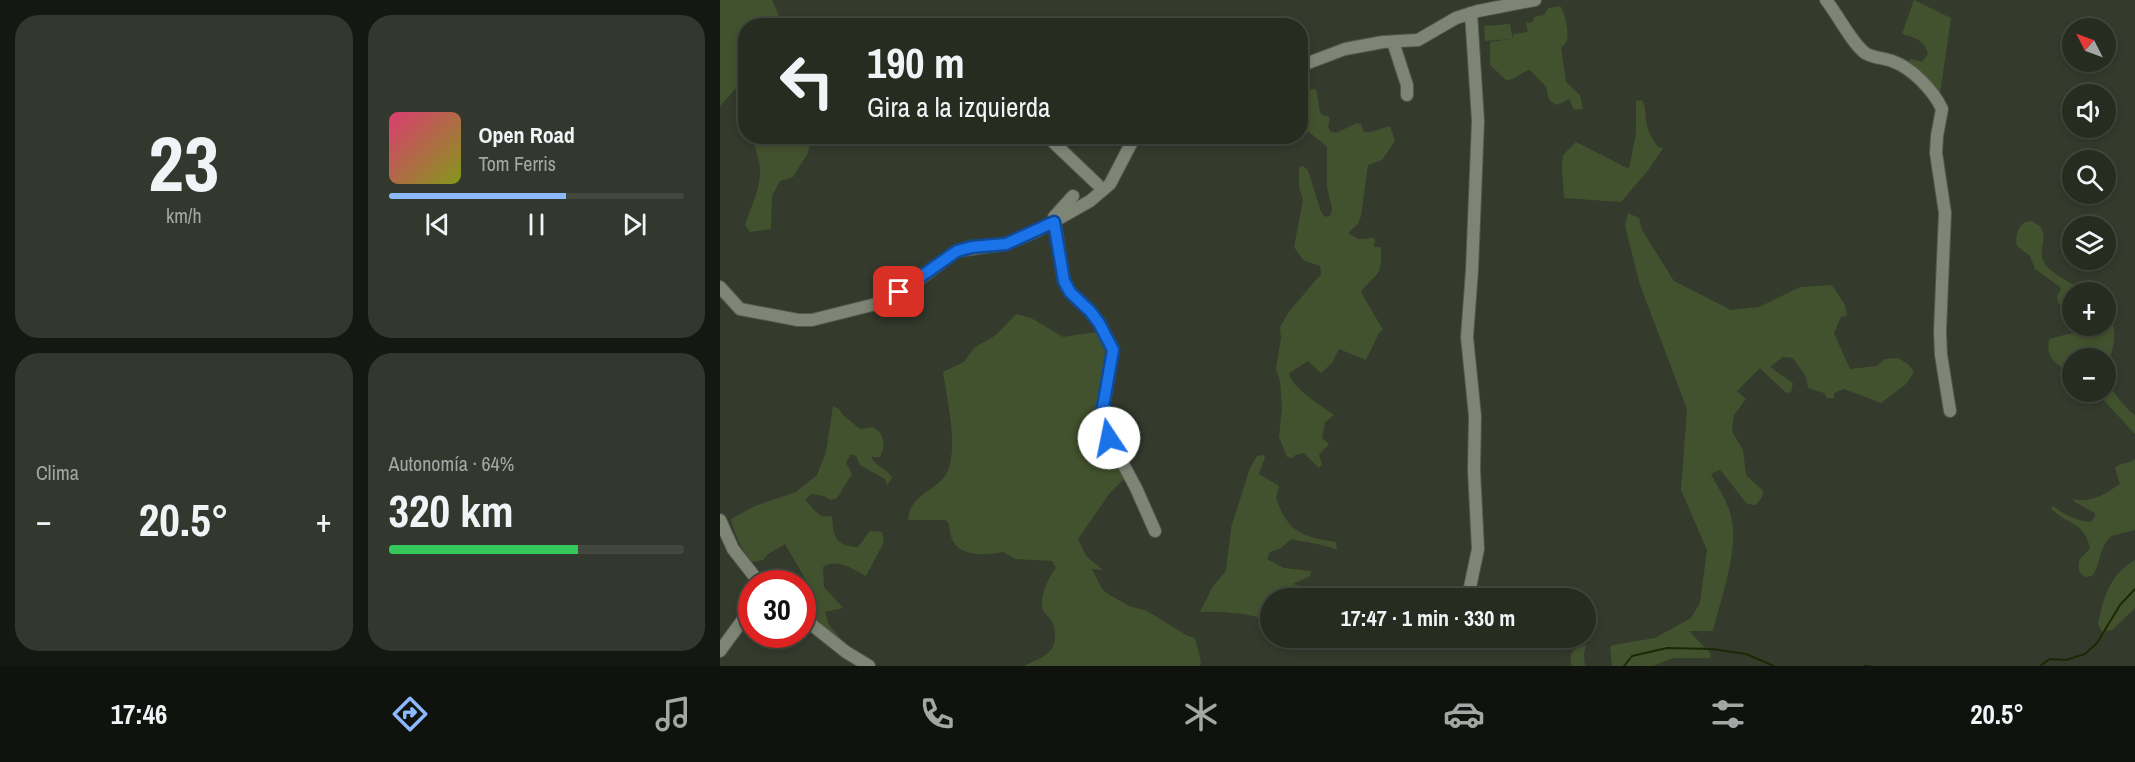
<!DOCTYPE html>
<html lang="es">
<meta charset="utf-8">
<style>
body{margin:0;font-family:"Archivo Narrow",sans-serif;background:#33382e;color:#f1f3f6;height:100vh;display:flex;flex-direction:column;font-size:22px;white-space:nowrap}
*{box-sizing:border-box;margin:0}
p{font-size:20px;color:#a4a7a5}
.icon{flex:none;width:33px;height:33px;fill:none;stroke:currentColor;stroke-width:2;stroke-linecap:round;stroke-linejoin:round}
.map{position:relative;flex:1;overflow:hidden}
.side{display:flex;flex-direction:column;gap:15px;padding:15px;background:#151812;width:720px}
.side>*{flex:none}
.top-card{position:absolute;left:18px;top:18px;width:570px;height:126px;border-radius:24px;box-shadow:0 3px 9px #0003,0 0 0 2px #43483f;background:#272c21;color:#f1f3f6;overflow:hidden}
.needle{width:39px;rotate:312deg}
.tools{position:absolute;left:1342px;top:18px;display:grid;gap:12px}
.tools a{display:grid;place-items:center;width:54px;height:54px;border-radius:50%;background:#272c21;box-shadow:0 3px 9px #0003,0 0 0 2px #43483f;font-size:30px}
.speed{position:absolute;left:18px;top:570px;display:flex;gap:12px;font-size:30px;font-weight:700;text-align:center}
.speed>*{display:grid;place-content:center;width:78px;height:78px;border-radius:50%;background:#272c21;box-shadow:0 3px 9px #0003,0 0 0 2px #43483f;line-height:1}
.speed .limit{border:9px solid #d22;background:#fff;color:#111}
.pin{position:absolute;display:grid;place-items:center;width:51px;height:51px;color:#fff;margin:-26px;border-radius:12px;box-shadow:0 3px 9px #0006}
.me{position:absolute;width:66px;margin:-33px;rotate:349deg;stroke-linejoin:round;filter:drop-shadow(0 0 4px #0008)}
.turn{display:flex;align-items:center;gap:21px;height:126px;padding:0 30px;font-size:27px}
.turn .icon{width:78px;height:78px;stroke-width:2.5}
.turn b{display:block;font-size:42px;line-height:51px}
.big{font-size:45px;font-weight:700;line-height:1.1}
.side .card{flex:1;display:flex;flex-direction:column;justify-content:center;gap:9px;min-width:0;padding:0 21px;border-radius:24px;background:#33382e}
.side .dial{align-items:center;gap:0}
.dial b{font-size:78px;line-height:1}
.song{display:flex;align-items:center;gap:18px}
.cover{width:72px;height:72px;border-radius:9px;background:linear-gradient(135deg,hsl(340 70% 55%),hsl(70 70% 35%))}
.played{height:6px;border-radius:3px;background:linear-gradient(90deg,#8cb9fc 60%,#43483f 60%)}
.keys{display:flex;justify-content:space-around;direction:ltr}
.heat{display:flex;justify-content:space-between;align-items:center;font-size:33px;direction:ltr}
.charge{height:9px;border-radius:4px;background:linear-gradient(90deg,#34c759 64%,#43483f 0)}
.side .tiles{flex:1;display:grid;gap:15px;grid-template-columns:repeat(2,1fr)}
.trip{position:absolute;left:540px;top:588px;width:336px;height:60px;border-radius:30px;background:#272c21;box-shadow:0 3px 9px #0003,0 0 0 2px #43483f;font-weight:700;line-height:60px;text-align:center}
.tabs{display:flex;height:96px;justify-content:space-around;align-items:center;background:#10120d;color:#a4a7a5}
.tabs .icon{width:42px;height:42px}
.tabs .current{color:#8cb9fc}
.tabs b{font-size:27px;color:#f1f3f6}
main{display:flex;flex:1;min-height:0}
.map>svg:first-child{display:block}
</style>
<main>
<section class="side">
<div class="tiles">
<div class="card dial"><b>23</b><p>km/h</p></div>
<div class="card">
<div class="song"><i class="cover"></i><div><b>Open Road</b><p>Tom Ferris</p></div></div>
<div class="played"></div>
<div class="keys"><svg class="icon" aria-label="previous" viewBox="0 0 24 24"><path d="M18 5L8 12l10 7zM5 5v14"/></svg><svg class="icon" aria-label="pause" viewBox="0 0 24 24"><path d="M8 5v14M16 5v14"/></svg><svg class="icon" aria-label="next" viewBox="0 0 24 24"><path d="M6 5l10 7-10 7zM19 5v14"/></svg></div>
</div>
<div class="card"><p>Clima</p>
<div class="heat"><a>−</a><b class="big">20.5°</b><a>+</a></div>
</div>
<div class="card"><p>Autonomía · 64%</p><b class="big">320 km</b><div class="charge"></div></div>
</div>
</section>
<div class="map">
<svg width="1415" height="666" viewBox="0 0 1415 666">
<rect width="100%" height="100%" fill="#343a2c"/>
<!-- green -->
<g fill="#43522e">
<path d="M 0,0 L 52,0 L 63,25 L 26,26 L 25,91 L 20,84 L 0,106 Z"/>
<path d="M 1194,0 L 1231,18 L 1220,94 L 1188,61 L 1191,59 L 1202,62 L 1208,54 C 1205,41 1195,37 1182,34 Z"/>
<path d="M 840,6 C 845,12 849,32 847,40 C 846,43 843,46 841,48 L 846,82 L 860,95 L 863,109 L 854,110 L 849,99 L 837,105 L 829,100 L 826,87 L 810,70 C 801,71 797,80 786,80 L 770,65 L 770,42 L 791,39 L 765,41 L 764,26 L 790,24 L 793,40 L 793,34 L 808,32 L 806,23 L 813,22 L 814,17 L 824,15 L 828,8 Z"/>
<path d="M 596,89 L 600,112 L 602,115 L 608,116 L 610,119 L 608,126 L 610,131 L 616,133 L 637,123 L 641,124 L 644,132 L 651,132 L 670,126 L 675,141 L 662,160 L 648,165 L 641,216 L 638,224 L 628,233 L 638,239 L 655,238 L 654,247 L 661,247 C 662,280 657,270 641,292 L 663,330 L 659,333 L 646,360 L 619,349 L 612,363 L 601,373 L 588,361 L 569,373 C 571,388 602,406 614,415 L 605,422 L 602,438 L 609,444 L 599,455 L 602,464 L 599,468 L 584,453 L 575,455 L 574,458 L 567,457 L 559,437 L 562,407 L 560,381 L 556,369 L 561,338 L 560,327 L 568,313 L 601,274 L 600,266 L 583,260 L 574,247 L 583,200 L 579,187 L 579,167 L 583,166 L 588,170 L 601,212 L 605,217 L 611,215 L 612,208 L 607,188 L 607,147 L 589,132 L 582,131 L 581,128 L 581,91 Z"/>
<path d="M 922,100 C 926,107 925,112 926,120 C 927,130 932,139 938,147 L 943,148 L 929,169 L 901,202 L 844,198 L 842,168 L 843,155 L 856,142 L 909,169 L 916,133 L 916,101 Z"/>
<path d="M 35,136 L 91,137 L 88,153 L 73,177 L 60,181 L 52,196 L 51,229 L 30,232 L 25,225 C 31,206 41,189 40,169 C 40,156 33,151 35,136 Z"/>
<path d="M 908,213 L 919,218 L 922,230 L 954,281 L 1011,310 L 1039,307 L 1080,287 L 1112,285 L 1125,305 L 1127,316 L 1121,317 L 1114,333 L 1130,369 L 1157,366 L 1165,359 L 1178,358 L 1188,364 L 1194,372 L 1186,384 L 1161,403 L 1124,389 L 1114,393 L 1114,398 L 1107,398 L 1104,393 L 1088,388 L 1086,377 L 1073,358 L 1063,357 L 1050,367 L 1073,383 L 1071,392 L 1066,393 L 1040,368 L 1017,391 L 1026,399 L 1014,415 L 1012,427 L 1013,433 L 1023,450 L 1026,475 L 1043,491 L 1042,497 L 1036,505 L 1027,504 L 1002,472 L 1000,470 L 991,474 C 997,486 1006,499 1010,512 C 1021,546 1001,597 993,631 L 969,631 L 991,654 L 990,658 L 953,658 L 933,666 L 892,666 L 890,647 L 893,645 L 935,638 L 971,618 L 980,603 L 987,550 L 961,490 L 967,409 L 920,285 L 905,226 Z"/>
<path d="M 1312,221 L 1321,227 C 1327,242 1320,245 1322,256 C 1325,272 1347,280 1359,288 L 1361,292 L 1353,292 L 1353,308 L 1347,308 L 1338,303 L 1337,296 L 1341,290 L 1340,287 L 1315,269 L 1310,256 L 1297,246 C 1295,236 1297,228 1305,222 Z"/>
<path d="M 1386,313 C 1404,332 1387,356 1388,377 C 1388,388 1406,409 1415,415 L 1415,434 L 1376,392 L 1386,392 L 1386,358 L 1353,358 L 1353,375 C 1338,364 1325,360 1329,339 L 1356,332 L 1362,326 L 1386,326 Z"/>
<path d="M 296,314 L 311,318 L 343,337 L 376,332 L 383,328 L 395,350 L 385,416 L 409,474 L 390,493 L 358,539 L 366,556 L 383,570 L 372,569 L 382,589 L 388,594 L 409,606 L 427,611 L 468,636 L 475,638 L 481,661 L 480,666 L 304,666 C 318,659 336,654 335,636 C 335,631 335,626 332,622 C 329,616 323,613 322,607 C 321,593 328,578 336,568 L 332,561 L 296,559 L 283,552 C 269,555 242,558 233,541 C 230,536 230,528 228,522 L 225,520 L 188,520 C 190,492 219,492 228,470 C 238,445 227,399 223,372 L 244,362 L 254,348 L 276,335 Z"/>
<path d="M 113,406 L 119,409 L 123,415 L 140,429 L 153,427 C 165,435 166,444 160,457 L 151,457 C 156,467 166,467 172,478 L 167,485 L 165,479 L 140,465 L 136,456 L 131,454 L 126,463 L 132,474 L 117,498 L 111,500 L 104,496 L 91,494 L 85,500 C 95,509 97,519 112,516 C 113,536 115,546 138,547 L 150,531 L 162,532 L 164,542 L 146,576 C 132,569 118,558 103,567 L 104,587 L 123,608 L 105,612 L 109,625 L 122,640 L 117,648 L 93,631 L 83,626 L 83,593 L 90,587 L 65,544 L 48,554 L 43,560 L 32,562 C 21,549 15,535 11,519 L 35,506 L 76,492 L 97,475 L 106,452 Z"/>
<path d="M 543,455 L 545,457 L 539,474 L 559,486 L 556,498 C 568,533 583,537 616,542 L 617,550 C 612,546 580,541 571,539 L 561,548 L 550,552 L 547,559 L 564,568 L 591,571 L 590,576 L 573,584 L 588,589 L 601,590 L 599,598 L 550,598 L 550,621 C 529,613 503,611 480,612 L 493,586 L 506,571 L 511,528 L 530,468 L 537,456 Z"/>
<path d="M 1415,459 L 1415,530 L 1391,536 C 1378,549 1381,565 1372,576 L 1365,577 L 1360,573 C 1356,558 1361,560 1370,548 C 1364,520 1345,525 1331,508 L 1333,506 C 1345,515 1356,521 1371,522 L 1375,516 L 1375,513 L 1355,502 L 1353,499 C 1369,504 1387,493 1400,484 L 1395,468 C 1401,462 1408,464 1415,459 Z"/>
<path d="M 1415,560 L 1415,608 L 1392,630 L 1382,632 L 1378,624 C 1383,598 1390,574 1415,560 Z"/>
<path d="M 603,638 L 669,638 C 653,644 620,643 603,638 Z"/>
<path d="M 866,645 L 864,654 L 865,666 L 852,666 C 848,652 853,648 866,645 Z"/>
</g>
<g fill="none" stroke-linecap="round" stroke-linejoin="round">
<!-- stream -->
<g stroke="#1c2903" stroke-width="2">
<path d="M 904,666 L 912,656 L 947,648 L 992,649 L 1026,654 L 1054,666"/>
<path d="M 1144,666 L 1150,666"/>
<path d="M 1320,666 L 1330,659 L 1346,660 L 1365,654 L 1377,643 L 1400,605 L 1415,589"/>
</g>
<!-- minor casing -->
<g stroke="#52584c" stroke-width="14">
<g id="minor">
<path d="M 1106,0 C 1118,15 1131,42 1145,53 C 1153,58 1163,58 1172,61 C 1192,68 1213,90 1222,109 L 1217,136 L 1216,153 L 1225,213 L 1220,331 L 1221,355 L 1230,411"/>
<path d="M 673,42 L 687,85 L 687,95"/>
<path d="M 580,66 L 625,49 L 663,42 L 698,40 L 736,18 L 758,11 L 815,0"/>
<path d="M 333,142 L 377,184"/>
<path d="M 353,196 L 334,217 L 344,281 L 350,292 L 370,311 L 379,323 L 393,350 L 383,407 L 384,423 L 389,438 L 416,488 L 435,531"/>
<path d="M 0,287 L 20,309 L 78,320 L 92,320 L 160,303 L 196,282 L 237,251 L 286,244 L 317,231 L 370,201 L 390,184 L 415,136"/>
<path d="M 0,520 L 13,549 L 38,581 L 37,584"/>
<path d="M 749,592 L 758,549 L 754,470 L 755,416 L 747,337 L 752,270 L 758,121 L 751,13"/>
<path d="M 82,617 L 126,652 L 149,666"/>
<path d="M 0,651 L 27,614 L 32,605"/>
</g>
</g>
<!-- minor -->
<use href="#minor" stroke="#7e8575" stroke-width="12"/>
</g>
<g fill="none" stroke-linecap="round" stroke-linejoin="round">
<!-- route casing -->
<g stroke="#114b97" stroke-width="15">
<path id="route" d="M 179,292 L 237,251 L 252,247 L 286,244 L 334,222 L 344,281 L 350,292 L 370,311 L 379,323 L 393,350 L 383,407 L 384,423 L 389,438"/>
</g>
<!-- route -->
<use href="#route" stroke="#1a73e8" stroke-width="10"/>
</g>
</svg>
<div class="tools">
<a><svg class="needle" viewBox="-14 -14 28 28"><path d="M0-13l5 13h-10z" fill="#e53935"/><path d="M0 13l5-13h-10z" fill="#a4a7a5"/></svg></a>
<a><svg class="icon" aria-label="sound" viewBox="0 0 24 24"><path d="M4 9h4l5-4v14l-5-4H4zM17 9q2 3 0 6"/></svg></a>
<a><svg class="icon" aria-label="search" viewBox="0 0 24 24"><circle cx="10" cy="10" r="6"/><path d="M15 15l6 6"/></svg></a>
<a><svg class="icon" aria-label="layers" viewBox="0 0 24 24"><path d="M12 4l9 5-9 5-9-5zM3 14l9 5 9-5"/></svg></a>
<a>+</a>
<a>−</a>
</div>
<div class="speed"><div class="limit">30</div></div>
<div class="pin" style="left:179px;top:292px;background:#d93025"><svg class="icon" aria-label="arrive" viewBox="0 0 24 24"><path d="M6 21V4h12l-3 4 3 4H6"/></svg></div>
<svg class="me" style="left:389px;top:438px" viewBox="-20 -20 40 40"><circle r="19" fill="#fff"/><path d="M0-13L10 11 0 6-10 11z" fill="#1a73e8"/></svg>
<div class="trip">17:47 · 1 min · 330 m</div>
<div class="top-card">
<div class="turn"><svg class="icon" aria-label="left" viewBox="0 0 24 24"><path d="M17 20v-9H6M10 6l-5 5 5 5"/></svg><div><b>190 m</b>Gira a la izquierda</div></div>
</div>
</div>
</main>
<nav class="tabs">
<b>17:46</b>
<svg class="icon current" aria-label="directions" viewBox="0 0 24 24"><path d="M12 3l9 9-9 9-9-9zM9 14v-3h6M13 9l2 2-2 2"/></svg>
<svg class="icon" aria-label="music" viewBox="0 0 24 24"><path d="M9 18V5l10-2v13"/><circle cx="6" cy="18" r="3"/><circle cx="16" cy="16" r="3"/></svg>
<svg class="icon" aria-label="phone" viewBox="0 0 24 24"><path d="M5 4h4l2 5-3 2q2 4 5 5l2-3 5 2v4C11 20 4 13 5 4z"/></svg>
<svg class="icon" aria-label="climate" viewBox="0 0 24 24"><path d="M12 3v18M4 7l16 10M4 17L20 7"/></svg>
<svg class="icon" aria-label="car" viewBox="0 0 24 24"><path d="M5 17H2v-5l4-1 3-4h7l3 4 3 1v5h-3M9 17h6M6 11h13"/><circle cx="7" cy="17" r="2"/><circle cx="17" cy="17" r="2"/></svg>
<svg class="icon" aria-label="filters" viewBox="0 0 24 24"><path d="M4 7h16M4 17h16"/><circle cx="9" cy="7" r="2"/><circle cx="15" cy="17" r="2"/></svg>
<b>20.5°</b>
</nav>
